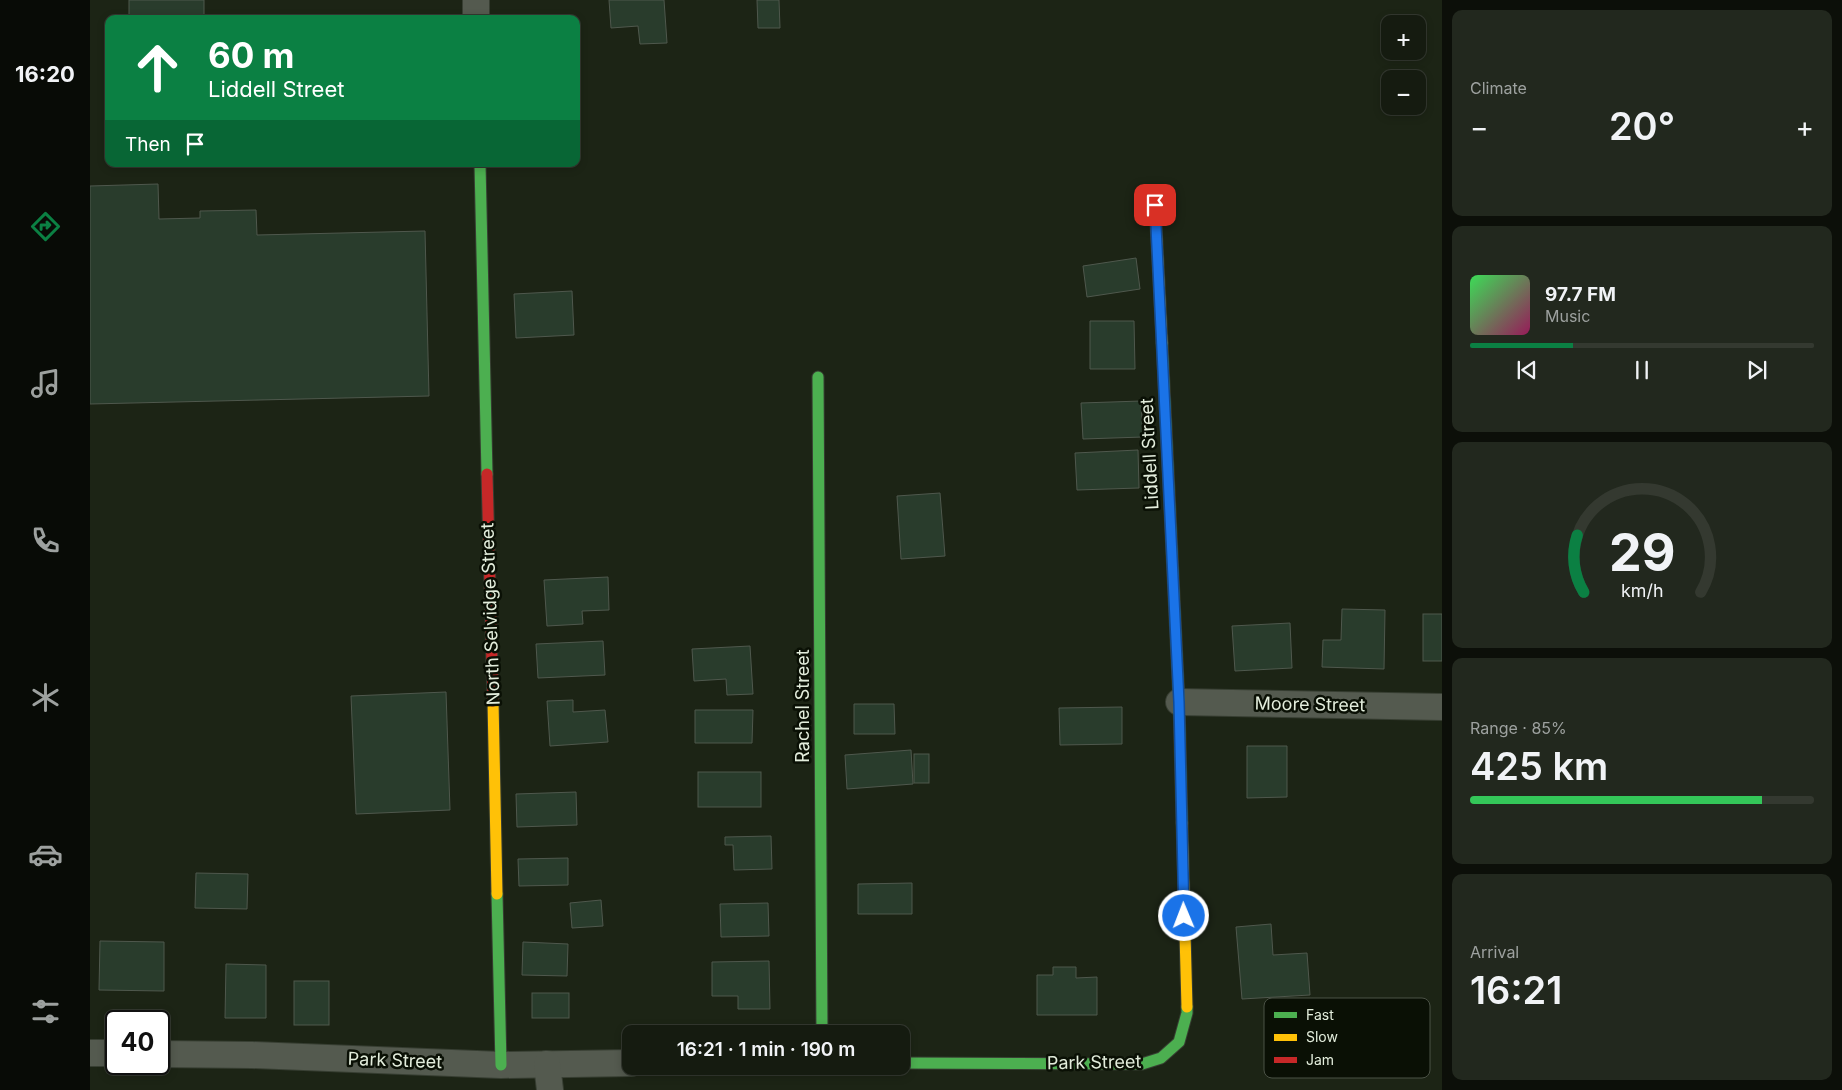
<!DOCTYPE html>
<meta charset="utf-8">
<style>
body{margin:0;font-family:Inter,sans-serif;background:#22281e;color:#f1f3f6;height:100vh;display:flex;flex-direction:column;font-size:19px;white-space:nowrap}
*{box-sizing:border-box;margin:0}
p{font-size:16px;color:#9da19f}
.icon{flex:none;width:28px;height:28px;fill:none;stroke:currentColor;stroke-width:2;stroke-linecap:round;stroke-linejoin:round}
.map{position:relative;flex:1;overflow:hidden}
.side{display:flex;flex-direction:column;gap:10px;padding:10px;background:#0c0f09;width:400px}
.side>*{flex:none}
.top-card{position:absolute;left:15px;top:15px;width:475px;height:152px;border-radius:10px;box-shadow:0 2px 8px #0003,0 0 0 1px #343930;background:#0b8043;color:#fff;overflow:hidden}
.fabs{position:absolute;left:1291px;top:15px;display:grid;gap:10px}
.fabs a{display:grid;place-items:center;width:45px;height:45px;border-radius:10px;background:#151b10;box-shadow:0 2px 8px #0003,0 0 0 1px #343930;font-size:25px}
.speed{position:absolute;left:15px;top:1010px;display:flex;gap:10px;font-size:25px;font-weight:700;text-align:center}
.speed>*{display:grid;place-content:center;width:65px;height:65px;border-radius:50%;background:#151b10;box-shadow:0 2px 8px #0003,0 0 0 1px #343930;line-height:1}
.speed .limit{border:2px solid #111;border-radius:8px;background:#fff;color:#111}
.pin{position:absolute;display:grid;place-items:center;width:42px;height:42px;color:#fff;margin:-21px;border-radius:10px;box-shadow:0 2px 8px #0006}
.me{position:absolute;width:55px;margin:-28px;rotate:359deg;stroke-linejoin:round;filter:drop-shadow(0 0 4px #0008)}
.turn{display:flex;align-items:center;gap:18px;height:105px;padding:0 20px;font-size:22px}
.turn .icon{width:65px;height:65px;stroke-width:2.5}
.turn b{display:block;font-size:35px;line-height:42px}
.then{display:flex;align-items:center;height:48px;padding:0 20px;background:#0003;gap:10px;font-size:19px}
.big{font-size:38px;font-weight:600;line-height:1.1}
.side .card{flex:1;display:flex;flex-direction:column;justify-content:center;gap:8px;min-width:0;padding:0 18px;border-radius:10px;background:#22281e}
.side .dial{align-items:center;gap:0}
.dial svg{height:130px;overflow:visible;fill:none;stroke:#343930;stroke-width:7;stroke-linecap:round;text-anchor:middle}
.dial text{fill:#f1f3f6;stroke:none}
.song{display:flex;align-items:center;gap:15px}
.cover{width:60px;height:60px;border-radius:8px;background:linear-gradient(135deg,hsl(130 70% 55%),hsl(330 70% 35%))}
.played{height:5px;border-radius:2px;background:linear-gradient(90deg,#0b8043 30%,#343930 30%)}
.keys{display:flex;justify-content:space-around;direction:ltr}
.heat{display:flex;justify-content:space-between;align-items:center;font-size:28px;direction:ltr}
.charge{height:8px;border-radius:4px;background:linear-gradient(90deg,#34c759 85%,#343930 0)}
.trip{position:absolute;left:532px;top:1025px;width:288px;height:50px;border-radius:10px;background:#151b10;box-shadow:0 2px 8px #0003,0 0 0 1px #343930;font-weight:600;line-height:50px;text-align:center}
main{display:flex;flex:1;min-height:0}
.tab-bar{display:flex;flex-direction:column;width:90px;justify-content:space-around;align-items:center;background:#080b06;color:#9da19f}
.tab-bar .icon{width:35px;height:35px}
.tab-bar .current{color:#0b8043}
.tab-bar b{font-size:22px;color:#f1f3f6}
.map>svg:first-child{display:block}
</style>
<main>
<nav class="tab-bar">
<b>16:20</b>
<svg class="icon current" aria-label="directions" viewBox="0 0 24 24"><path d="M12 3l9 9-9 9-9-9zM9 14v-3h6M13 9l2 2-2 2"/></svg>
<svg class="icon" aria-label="music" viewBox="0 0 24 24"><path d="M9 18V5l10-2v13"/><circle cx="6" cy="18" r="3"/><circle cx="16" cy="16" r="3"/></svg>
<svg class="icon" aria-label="phone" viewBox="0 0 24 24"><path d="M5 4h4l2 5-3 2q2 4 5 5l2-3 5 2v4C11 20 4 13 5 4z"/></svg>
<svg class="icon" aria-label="climate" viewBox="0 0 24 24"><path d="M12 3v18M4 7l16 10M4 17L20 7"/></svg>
<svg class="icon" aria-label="car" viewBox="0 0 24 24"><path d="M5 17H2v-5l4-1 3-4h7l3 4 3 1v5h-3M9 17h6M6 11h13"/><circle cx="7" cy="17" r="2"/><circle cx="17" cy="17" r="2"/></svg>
<svg class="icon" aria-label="filters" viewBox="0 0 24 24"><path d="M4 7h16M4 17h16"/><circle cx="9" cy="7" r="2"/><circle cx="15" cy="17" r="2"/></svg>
</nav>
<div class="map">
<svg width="1352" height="1090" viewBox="0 0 1352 1090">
<rect width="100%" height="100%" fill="#1c2415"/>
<!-- building -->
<g fill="#293c2c" stroke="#4f584d">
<path d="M 39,0 L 114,0 L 114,15 L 39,17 Z"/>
<path d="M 519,0 L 574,0 L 577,43 L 550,44 L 548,26 L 521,28 Z"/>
<path d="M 667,0 L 689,0 L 690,28 L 668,28 Z"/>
<path d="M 68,184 L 69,219 L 110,218 L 110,211 L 166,210 L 167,235 L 335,231 L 339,396 L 0,404 L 0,186 Z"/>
<path d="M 1046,258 L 1050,289 L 997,297 L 993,266 Z"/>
<path d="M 482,291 L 484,335 L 426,338 L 424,294 Z"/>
<path d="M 1000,321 L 1044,321 L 1045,369 L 1000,369 Z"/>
<path d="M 1051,401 L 1053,437 L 993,439 L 991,403 Z"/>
<path d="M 1048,450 L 1049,488 L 987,490 L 985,453 Z"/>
<path d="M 850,493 L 855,556 L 811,559 L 807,496 Z"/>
<path d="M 518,577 L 519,610 L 492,611 L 493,624 L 457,626 L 454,580 Z"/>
<path d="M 1252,609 L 1295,610 L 1294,669 L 1232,667 L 1233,640 L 1251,640 Z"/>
<rect x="1333" y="614" width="19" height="47"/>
<path d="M 1200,623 L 1202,668 L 1145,671 L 1142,626 Z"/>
<path d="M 513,641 L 515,675 L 448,678 L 446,644 Z"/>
<path d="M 660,646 L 663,694 L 637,695 L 636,679 L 604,681 L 602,649 Z"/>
<path d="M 356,692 L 360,810 L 266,814 L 261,696 Z"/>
<path d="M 483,700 L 483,712 L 515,710 L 518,742 L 460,746 L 457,701 Z"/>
<path d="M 764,704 L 804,704 L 805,734 L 764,734 Z"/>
<path d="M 1032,707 L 1032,744 L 970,745 L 969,708 Z"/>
<path d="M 605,710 L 663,710 L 662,743 L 605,743 Z"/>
<path d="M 1157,746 L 1197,746 L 1197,797 L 1157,798 Z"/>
<path d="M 821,750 L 823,784 L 757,789 L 755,755 Z"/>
<rect x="824" y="754" width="15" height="29"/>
<rect x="608" y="772" width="63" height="35"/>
<path d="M 486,792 L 487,825 L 427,827 L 426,794 Z"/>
<path d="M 681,836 L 682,869 L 644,870 L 643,845 L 635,845 L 635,837 Z"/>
<path d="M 478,858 L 478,885 L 429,886 L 428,859 Z"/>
<path d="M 106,873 L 158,874 L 157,909 L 105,908 Z"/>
<path d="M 822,883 L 822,914 L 768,914 L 768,884 Z"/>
<path d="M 511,900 L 513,926 L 482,928 L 480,903 Z"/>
<path d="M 678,903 L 679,936 L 631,937 L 630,904 Z"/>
<path d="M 1181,924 L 1183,955 L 1217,953 L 1220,995 L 1152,999 L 1146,927 Z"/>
<path d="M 10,941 L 74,942 L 74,991 L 9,990 Z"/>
<path d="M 433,942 L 478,944 L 477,976 L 432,975 Z"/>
<path d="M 679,961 L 680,1009 L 648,1009 L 648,996 L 622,996 L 622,962 Z"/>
<path d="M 136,964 L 176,965 L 176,1018 L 135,1018 Z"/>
<path d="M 963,967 L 986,967 L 986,978 L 1007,977 L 1007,1015 L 947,1015 L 947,975 L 963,975 Z"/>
<rect x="204" y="981" width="35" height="44"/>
<rect x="442" y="993" width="37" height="25"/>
</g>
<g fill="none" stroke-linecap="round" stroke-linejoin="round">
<!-- street casing -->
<g stroke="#373e32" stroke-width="28">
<g id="street">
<path d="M 386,0 L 386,19"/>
<path d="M 1089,702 L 1352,707"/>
<path d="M 0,1053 L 26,1053"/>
<path d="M 69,1054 L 162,1055 L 411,1065 L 541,1063"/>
<path d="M 457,1064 L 460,1090"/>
</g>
</g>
<!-- fast casing -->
<g stroke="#373e32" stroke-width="13">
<g id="fast">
<path d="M 390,164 L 397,474"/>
<path d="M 1072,343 L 1089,702 L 1092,823"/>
<path d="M 728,377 L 732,1034"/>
<path d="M 407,894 L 411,1065"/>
<path d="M 811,1063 L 1052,1064 L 1071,1058 L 1089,1042 L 1097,1013 L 1097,1007"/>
</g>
</g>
<!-- slow casing -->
<g stroke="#373e32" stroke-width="13">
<g id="slow">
<path d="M 1065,205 L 1072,343"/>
<path d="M 403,701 L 407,894"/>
<path d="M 1092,823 L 1097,1007"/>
</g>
</g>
<!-- jam casing -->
<g stroke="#373e32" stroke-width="13">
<path id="jam" d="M 397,474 L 403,701"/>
</g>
<!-- street -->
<use href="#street" stroke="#545a4f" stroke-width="26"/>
<!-- fast -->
<use href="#fast" stroke="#4caf50" stroke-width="11"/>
<!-- slow -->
<use href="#slow" stroke="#ffc107" stroke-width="11"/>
<!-- jam -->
<use href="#jam" stroke="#c62828" stroke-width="11"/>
</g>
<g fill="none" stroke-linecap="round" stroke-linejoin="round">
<!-- route casing -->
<g stroke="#114b97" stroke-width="12">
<path id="route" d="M 1065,205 L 1089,702 L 1094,916"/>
</g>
<!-- route -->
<use href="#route" stroke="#1a73e8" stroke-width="9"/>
</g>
<g text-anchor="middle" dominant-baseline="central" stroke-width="5" stroke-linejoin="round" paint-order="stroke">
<!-- street labels -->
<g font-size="18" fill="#e3eddc" stroke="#0a1005">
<text transform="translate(1059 454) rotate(-93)">Liddell Street</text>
<text transform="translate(400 614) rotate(-92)">North Selvidge Street</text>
<text transform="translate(1220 704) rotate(1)">Moore Street</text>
<text transform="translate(712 706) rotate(-90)">Rachel Street</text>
<text transform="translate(305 1060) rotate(2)">Park Street</text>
<text transform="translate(1004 1062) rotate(-1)">Park Street</text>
</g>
</g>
<!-- legend -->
<rect x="1174" y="998" width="166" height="80" rx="8" fill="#0a1005" stroke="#4b5246" stroke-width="1"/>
<rect x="1184" y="1012" width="23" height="6" fill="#4caf50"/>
<rect x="1184" y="1034" width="23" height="7" fill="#ffc107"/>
<rect x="1184" y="1057" width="23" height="6" fill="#c62828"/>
<g font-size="14" fill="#e3eddc">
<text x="1216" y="1020">Fast</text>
<text x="1216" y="1042">Slow</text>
<text x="1216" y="1065">Jam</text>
</g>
</svg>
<div class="fabs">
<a>+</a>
<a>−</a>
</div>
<div class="speed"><div class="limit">40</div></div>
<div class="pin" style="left:1065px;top:205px;background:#d93025"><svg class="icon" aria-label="arrive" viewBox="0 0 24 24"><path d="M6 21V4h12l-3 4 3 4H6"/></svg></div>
<svg class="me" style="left:1094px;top:916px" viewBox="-20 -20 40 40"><circle r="17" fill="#1a73e8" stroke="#fff" stroke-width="3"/><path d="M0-11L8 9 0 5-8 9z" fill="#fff"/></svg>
<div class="trip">16:21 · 1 min · 190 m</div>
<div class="top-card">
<div class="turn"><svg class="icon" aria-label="ahead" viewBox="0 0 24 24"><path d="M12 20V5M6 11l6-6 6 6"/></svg><div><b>60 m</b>Liddell Street</div></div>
<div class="then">Then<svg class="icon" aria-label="arrive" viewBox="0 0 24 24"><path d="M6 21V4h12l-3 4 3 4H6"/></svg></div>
</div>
</div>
<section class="side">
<div class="card"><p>Climate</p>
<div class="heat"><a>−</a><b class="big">20°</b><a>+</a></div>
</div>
<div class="card">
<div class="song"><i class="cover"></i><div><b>97.7 FM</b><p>Music</p></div></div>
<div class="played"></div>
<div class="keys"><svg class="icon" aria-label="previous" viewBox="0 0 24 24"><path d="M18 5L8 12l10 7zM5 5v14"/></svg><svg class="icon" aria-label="pause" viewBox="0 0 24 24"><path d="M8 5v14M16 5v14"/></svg><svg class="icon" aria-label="next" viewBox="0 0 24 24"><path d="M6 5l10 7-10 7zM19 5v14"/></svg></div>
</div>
<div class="card dial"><svg viewBox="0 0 100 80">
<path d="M14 69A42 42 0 1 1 86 69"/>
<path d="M14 69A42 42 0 0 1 10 34" stroke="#0b8043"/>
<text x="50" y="56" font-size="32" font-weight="700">29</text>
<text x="50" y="72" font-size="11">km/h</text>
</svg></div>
<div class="card"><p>Range · 85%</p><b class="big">425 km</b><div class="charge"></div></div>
<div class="card"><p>Arrival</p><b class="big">16:21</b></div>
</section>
</main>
